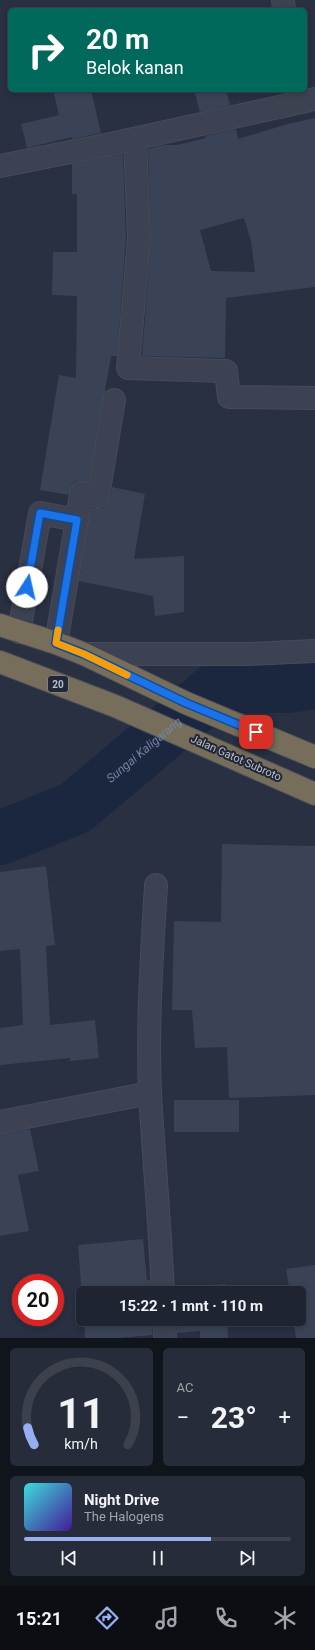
<!DOCTYPE html>
<html lang="id">
<meta charset="utf-8">
<style>
body{margin:0;font-family:Roboto,sans-serif;background:#262c39;color:#f1f3f6;height:100vh;display:flex;flex-direction:column;font-size:15px;white-space:nowrap}
*{box-sizing:border-box;margin:0}
p{font-size:13px;color:#a1a4ab}
.icon{flex:none;width:22px;height:22px;fill:none;stroke:currentColor;stroke-width:2;stroke-linecap:round;stroke-linejoin:round}
.map{position:relative;height:1338px;overflow:hidden}
.drawer{display:flex;flex-direction:column;gap:10px;padding:10px;background:#10141b;flex:1}
.drawer>*{flex:none}
.banner{position:absolute;left:8px;top:8px;width:299px;height:84px;border-radius:6px;box-shadow:0 2px 6px #0003,0 0 0 1px #3c414d;background:#00695c;color:#fff;overflow:hidden}
.speed{position:absolute;left:12px;top:1274px;display:flex;gap:8px;font-size:20px;font-weight:700;text-align:center}
.speed>*{display:grid;place-content:center;width:52px;height:52px;border-radius:50%;background:#1e2431;box-shadow:0 2px 6px #0003,0 0 0 1px #3c414d;line-height:1}
.speed .limit{border:6px solid #d22;background:#fff;color:#111}
.pin{position:absolute;display:grid;place-items:center;width:34px;height:34px;color:#fff;margin:-17px;border-radius:8px;box-shadow:0 2px 6px #0006}
.me{position:absolute;width:44px;margin:-22px;rotate:10deg;stroke-linejoin:round;filter:drop-shadow(0 0 3px #0008)}
.turn{display:flex;align-items:center;gap:14px;height:84px;padding:0 12px;font-size:18px}
.turn .icon{width:52px;height:52px;stroke-width:2.5}
.turn b{display:block;font-size:28px;line-height:34px}
.big{font-size:30px;font-weight:700;line-height:1.1}
.drawer .card{flex:1;display:flex;flex-direction:column;justify-content:center;gap:6px;min-width:0;padding:0 14px;border-radius:6px;background:#262c39}
.drawer .dial{align-items:center;gap:0}
.dial svg{height:104px;overflow:visible;fill:none;stroke:#3c414d;stroke-width:7;stroke-linecap:round;text-anchor:middle}
.dial text{fill:#f1f3f6;stroke:none}
.song{display:flex;align-items:center;gap:12px}
.cover{width:48px;height:48px;border-radius:6px;background:linear-gradient(135deg,hsl(180 70% 55%),hsl(260 70% 35%))}
.played{height:4px;border-radius:2px;background:linear-gradient(90deg,#96aff3 70%,#3c414d 70%)}
.keys{display:flex;justify-content:space-around;direction:ltr}
.heat{display:flex;justify-content:space-between;align-items:center;font-size:22px;direction:ltr}
.drawer .tiles{flex:1;display:grid;gap:10px;grid-template-columns:1fr 1fr}
.card:last-child{grid-column:span 2}
.trip{position:absolute;left:76px;top:1286px;width:230px;height:40px;border-radius:6px;background:#1e2431;box-shadow:0 2px 6px #0003,0 0 0 1px #3c414d;font-weight:700;line-height:40px;text-align:center}
.tabs{display:flex;height:64px;justify-content:space-around;align-items:center;background:#0c0e14;color:#a1a4ab}
.tabs .icon{width:28px;height:28px}
.tabs .selected{color:#96aff3}
.tabs b{font-size:18px;color:#f1f3f6}
.map>svg:first-child{display:block}
</style>
<div class="map">
<svg width="315" height="1338" viewBox="0 0 315 1338">
<rect width="100%" height="100%" fill="#283041"/>
<g fill="none" stroke-linecap="round" stroke-linejoin="round">
<!-- river -->
<path stroke="#1b263f" stroke-width="54" id="s1" d="M 0,838 L 75,808 L 220,686 L 287,686 L 315,682"/>
</g>
<!-- building -->
<g fill="#3a4356" fill-rule="evenodd">
<path d="M 53,90 L 91,90 L 101,133 L 72,139 L 72,137 L 27,148 L 21,124 L 59,115 Z"/>
<path d="M 194,90 L 226,90 L 230,105 L 200,112 Z"/>
<path d="M 315,118 L 315,287 L 226,298 L 225,358 L 142,356 L 151,240 L 148,149 L 164,145 L 177,145 L 206,138 L 205,136 L 236,129 L 238,139 L 284,125 ZM 244,218 L 251,241 L 255,272 L 211,271 L 200,230 Z"/>
<path d="M 123,154 L 126,239 L 117,356 L 111,356 L 105,391 L 102,398 L 88,482 L 76,481 L 71,485 L 68,495 L 40,490 L 59,375 L 76,378 L 77,296 L 52,295 L 53,252 L 77,252 L 77,194 L 72,194 L 72,164 Z"/>
<path d="M 112,487 L 145,494 L 134,559 L 184,556 L 184,612 L 155,616 L 153,596 L 79,581 L 91,508 L 102,508 L 107,504 L 110,498 Z"/>
<path d="M 222,844 L 315,846 L 315,1095 L 229,1098 L 227,1047 L 195,1048 L 192,1010 L 172,1010 L 174,921 L 221,922 Z"/>
<path d="M 46,866 L 55,945 L 46,946 L 50,1025 L 95,1020 L 99,1058 L 70,1061 L 70,1058 L 0,1065 L 0,1028 L 23,1025 L 20,949 L 0,951 L 0,872 Z"/>
<rect x="174" y="1100" width="65" height="32"/>
<path d="M 30,1129 L 39,1171 L 18,1175 L 29,1231 L 0,1236 L 0,1134 Z"/>
<path d="M 143,1239 L 147,1280 L 150,1280 L 150,1293 L 83,1293 L 83,1310 L 78,1245 Z"/>
<path d="M 315,1265 L 315,1338 L 296,1338 L 293,1319 L 299,1319 L 299,1293 L 290,1293 L 286,1269 Z"/>
<path d="M 225,1284 L 225,1293 L 175,1293 L 175,1288 Z"/>
<path d="M 84,1319 L 152,1319 L 152,1335 L 119,1338 L 85,1338 Z"/>
<path d="M 177,1319 L 227,1319 L 228,1338 L 200,1338 L 200,1331 L 177,1333 Z"/>
</g>
<g fill="none" stroke-linecap="round" stroke-linejoin="round">
<!-- minor casing -->
<g stroke="#464b5a" stroke-width="24">
<g id="minor">
<path d="M 283,0 L 284,10"/>
<path d="M 135,139 L 139,239 L 128,368 L 226,371 L 229,397 L 315,398"/>
<path d="M 0,166 L 106,145 L 315,99"/>
<path d="M 77,520 L 81,493 L 98,496 L 114,400"/>
<path d="M 19,632 L 40,513 L 77,520 L 56,643"/>
<path d="M 84,654 L 248,654 L 315,651"/>
<path d="M 156,885 C 152,954 147,1024 150,1094 C 154,1160 160,1226 163,1293"/>
<path d="M 0,1122 L 150,1093"/>
<path d="M 164,1319 L 165,1338"/>
</g>
</g>
<!-- highway casing -->
<g stroke="#474d5b" stroke-width="24">
<g id="highway">
<path d="M 0,625 L 56,643 L 84,654 L 186,703 L 315,757"/>
<path d="M 0,662 L 115,706 L 315,794"/>
</g>
</g>
<!-- minor -->
<use href="#minor" stroke="#3c4251" stroke-width="22"/>
<!-- highway -->
<use href="#highway" stroke="#766e5a" stroke-width="22"/>
</g>
<g fill="none" stroke-linecap="round" stroke-linejoin="round">
<!-- route casing -->
<g stroke="#114b97" stroke-width="10">
<path id="route" d="M 27,587 L 40,513 L 77,520 L 56,643 L 84,654 L 186,703 L 256,732"/>
</g>
<!-- route -->
<use href="#route" stroke="#1a73e8" stroke-width="7"/>
<!-- slow -->
<path stroke="#f59e0b" stroke-width="7" d="M 58,630 L 56,643 L 84,654 L 127,675"/>
</g>
<g text-anchor="middle" dominant-baseline="central" stroke-width="4" stroke-linejoin="round" paint-order="stroke">
<!-- shield labels -->
<rect fill="#212736" stroke="#8b919e" stroke-width="1" x="48" y="676" width="20" height="16" rx="3"/>
<g font-size="10" font-weight="bold" fill="#b9becb">
<text x="58" y="684">20</text>
</g>
<!-- street labels -->
<g font-size="11" fill="#b9becb" stroke="#212736">
<text transform="translate(236 758) rotate(24)">Jalan Gatot Subroto</text>
</g>
<!-- water labels -->
<g font-size="12" font-style="italic" fill="#7484a7" stroke="#212736">
<text stroke="none"><textPath href="#s1" startOffset="171">Sungai Kaligarang</textPath></text>
</g>
</g>
</svg>
<div class="speed"><div class="limit">20</div></div>
<div class="pin" style="left:256px;top:732px;background:#d93025"><svg class="icon" aria-label="arrive" viewBox="0 0 24 24"><path d="M6 21V4h12l-3 4 3 4H6"/></svg></div>
<svg class="me" style="left:27px;top:587px" viewBox="-20 -20 40 40"><circle r="19" fill="#fff"/><path d="M0-13L10 11 0 6-10 11z" fill="#1a73e8"/></svg>
<div class="trip">15:22 · 1 mnt · 110 m</div>
<div class="banner">
<div class="turn"><svg class="icon" aria-label="right" viewBox="0 0 24 24"><path d="M7 20v-9h11M14 6l5 5-5 5"/></svg><div><b>20 m</b>Belok kanan</div></div>
</div>
</div>
<section class="drawer">
<div class="tiles">
<div class="card dial"><svg viewBox="0 0 100 80">
<path d="M14 69A42 42 0 1 1 86 69"/>
<path d="M14 69A42 42 0 0 1 9 56" stroke="#96aff3"/>
<text x="50" y="56" font-size="32" font-weight="700">11</text>
<text x="50" y="72" font-size="11">km/h</text>
</svg></div>
<div class="card"><p>AC</p>
<div class="heat"><a>−</a><b class="big">23°</b><a>+</a></div>
</div>
<div class="card">
<div class="song"><i class="cover"></i><div><b>Night Drive</b><p>The Halogens</p></div></div>
<div class="played"></div>
<div class="keys"><svg class="icon" aria-label="previous" viewBox="0 0 24 24"><path d="M18 5L8 12l10 7zM5 5v14"/></svg><svg class="icon" aria-label="pause" viewBox="0 0 24 24"><path d="M8 5v14M16 5v14"/></svg><svg class="icon" aria-label="next" viewBox="0 0 24 24"><path d="M6 5l10 7-10 7zM19 5v14"/></svg></div>
</div>
</div>
</section>
<nav class="tabs">
<b>15:21</b>
<svg class="icon selected" aria-label="directions" viewBox="0 0 24 24"><path d="M12 3l9 9-9 9-9-9zM9 14v-3h6M13 9l2 2-2 2"/></svg>
<svg class="icon" aria-label="music" viewBox="0 0 24 24"><path d="M9 18V5l10-2v13"/><circle cx="6" cy="18" r="3"/><circle cx="16" cy="16" r="3"/></svg>
<svg class="icon" aria-label="phone" viewBox="0 0 24 24"><path d="M5 4h4l2 5-3 2q2 4 5 5l2-3 5 2v4C11 20 4 13 5 4z"/></svg>
<svg class="icon" aria-label="climate" viewBox="0 0 24 24"><path d="M12 3v18M4 7l16 10M4 17L20 7"/></svg>
</nav>
